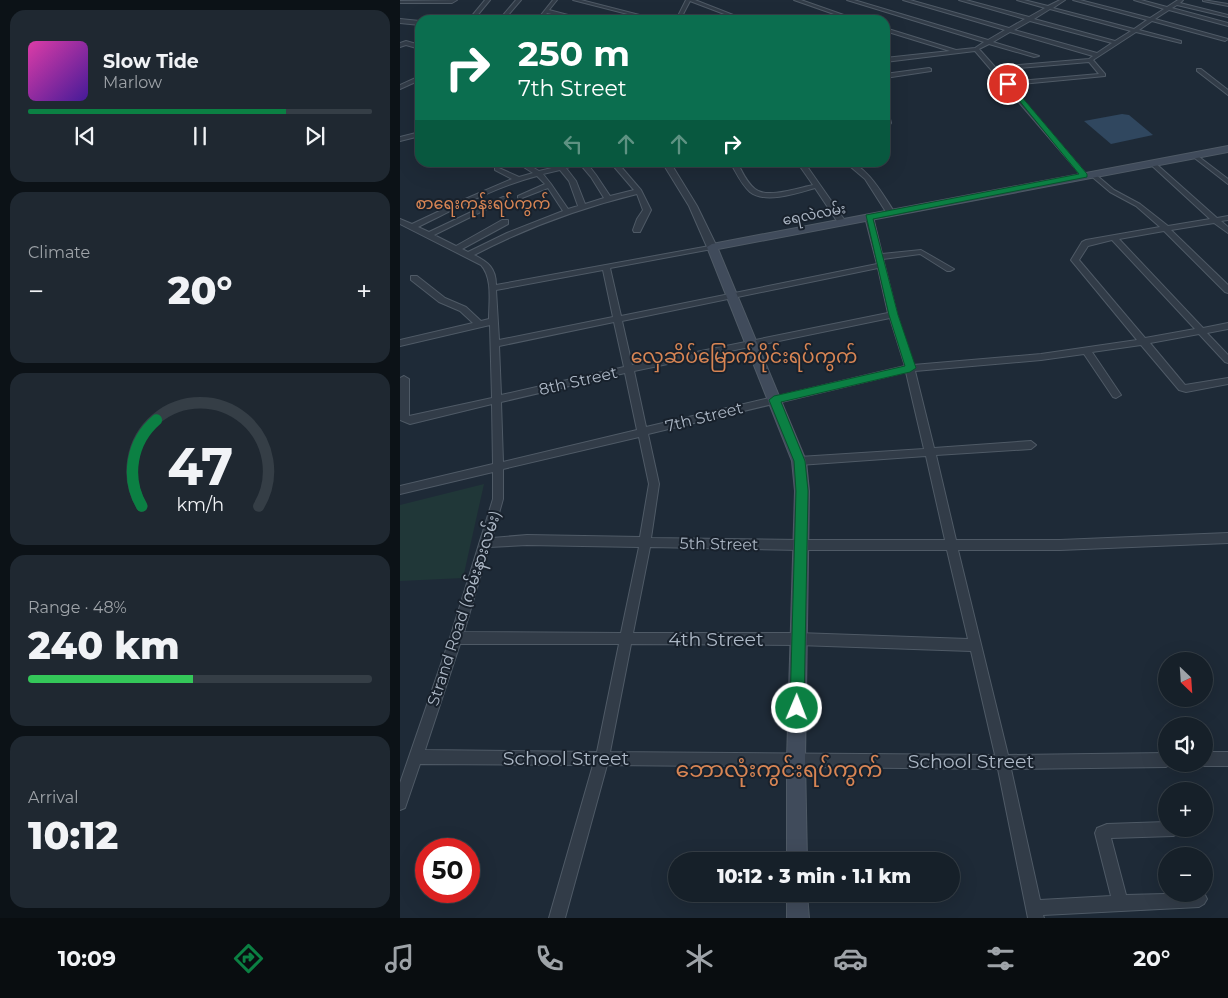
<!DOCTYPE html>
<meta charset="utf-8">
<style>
body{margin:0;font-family:Montserrat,"Noto Sans Myanmar",sans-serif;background:#1f2831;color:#f1f3f6;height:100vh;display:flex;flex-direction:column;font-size:19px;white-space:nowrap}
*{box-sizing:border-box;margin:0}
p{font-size:16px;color:#9ea3a8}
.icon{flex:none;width:28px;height:28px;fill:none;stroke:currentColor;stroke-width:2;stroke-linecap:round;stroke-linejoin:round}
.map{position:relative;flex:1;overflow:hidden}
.drawer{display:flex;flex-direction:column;gap:10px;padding:10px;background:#0c1217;width:400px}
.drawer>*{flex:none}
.top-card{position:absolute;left:15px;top:15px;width:475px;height:152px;border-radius:15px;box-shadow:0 5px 20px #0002,0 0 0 1px #353e46;background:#0b6e4f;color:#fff;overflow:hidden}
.needle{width:32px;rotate:155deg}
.buttons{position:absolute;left:758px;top:652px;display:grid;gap:10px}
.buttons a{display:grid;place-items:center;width:55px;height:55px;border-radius:50%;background:#162029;box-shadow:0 5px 20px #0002,0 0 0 1px #353e46;font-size:25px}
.speed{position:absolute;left:15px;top:838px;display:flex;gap:10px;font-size:25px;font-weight:700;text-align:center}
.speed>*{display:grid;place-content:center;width:65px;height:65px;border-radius:50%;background:#162029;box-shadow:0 5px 20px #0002,0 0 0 1px #353e46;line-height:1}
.speed .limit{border:8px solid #d22;background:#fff;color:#111}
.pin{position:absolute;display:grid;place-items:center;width:42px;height:42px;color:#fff;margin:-21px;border:2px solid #fff;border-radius:50%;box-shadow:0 1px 5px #0007}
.me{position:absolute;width:55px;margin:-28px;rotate:1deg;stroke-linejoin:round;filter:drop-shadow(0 0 4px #0008)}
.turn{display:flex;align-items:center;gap:18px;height:105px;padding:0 20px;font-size:22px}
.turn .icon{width:65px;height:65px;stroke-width:2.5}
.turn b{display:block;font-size:35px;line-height:42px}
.lanes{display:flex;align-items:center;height:48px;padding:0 20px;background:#0003;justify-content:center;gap:25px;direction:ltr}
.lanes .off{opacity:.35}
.big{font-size:38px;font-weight:800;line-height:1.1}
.drawer .tile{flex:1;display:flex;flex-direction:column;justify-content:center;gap:8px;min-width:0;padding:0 18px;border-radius:15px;background:#1f2831}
.drawer .dial{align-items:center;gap:0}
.dial svg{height:130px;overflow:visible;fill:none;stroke:#353e46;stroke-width:7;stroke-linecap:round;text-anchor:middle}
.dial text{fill:#f1f3f6;stroke:none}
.song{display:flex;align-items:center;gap:15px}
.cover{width:60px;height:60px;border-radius:8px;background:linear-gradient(135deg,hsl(320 70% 55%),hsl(260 70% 35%))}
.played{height:5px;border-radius:2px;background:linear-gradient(90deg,#0b8043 75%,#353e46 75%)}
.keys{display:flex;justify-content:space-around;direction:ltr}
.heat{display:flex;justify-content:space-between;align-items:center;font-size:28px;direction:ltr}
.charge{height:8px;border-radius:4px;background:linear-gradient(90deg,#34c759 48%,#353e46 0)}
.trip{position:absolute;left:268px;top:852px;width:292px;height:50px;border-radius:25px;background:#162029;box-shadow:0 5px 20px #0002,0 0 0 1px #353e46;font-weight:800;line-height:50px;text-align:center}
.tabs{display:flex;height:80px;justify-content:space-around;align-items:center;background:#090d10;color:#9ea3a8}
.tabs .icon{width:35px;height:35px}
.tabs .active{color:#0b8043}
.tabs b{font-size:22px;color:#f1f3f6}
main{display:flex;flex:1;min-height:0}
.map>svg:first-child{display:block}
</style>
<main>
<section class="drawer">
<div class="tile">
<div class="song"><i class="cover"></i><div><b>Slow Tide</b><p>Marlow</p></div></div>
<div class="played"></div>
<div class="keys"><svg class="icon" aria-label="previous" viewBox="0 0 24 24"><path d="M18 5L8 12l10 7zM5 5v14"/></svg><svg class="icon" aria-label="pause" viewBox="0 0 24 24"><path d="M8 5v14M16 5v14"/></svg><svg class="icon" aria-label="next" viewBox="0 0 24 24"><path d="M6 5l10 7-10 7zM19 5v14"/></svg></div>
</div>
<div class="tile"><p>Climate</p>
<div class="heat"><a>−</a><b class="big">20°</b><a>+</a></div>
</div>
<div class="tile dial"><svg viewBox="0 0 100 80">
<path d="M14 69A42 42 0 1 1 86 69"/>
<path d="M14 69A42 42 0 0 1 23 16" stroke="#0b8043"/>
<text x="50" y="56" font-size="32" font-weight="700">47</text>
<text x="50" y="72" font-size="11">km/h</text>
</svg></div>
<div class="tile"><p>Range · 48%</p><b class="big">240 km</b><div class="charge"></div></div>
<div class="tile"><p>Arrival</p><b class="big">10:12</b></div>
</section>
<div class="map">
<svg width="828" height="918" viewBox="0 0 828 918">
<rect width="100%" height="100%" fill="#1e2a37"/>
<!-- green -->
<path fill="#203738" d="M 84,484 L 63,578 L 0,581 L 0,505 Z"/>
<!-- water -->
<path fill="#30475f" d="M 722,114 L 729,115 L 753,135 L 711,144 L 684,121 Z"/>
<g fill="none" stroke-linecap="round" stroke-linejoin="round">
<!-- minor casing -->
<g stroke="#4f5a66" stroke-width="2">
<g id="minor">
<path d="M 57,0 L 52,3 L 0,3 L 0,1 Z"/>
<path d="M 85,0 L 90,0 L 76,17 L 77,20 L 73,20 L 71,17 Z"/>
<path d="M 116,0 L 121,0 L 104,20 L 99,20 Z"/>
<path d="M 153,0 L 157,0 L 149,10 L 187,20 L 179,20 L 147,13 L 142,20 L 137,20 Z"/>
<path d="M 173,0 L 181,0 L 259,20 L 251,20 Z"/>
<path d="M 286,0 L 295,0 L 346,20 L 340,20 L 290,1 L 280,20 L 276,20 Z"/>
<path d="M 394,0 L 401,0 L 458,20 L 451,20 Z"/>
<path d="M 447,0 L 454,0 L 588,40 L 605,30 L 503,0 L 510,0 L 609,28 L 625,19 L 559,0 L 566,0 L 629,17 L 645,8 L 617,0 L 624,0 L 648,6 L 660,0 L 665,0 L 653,8 L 734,29 L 747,20 L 673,0 L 680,0 L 750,18 L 764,9 L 734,0 L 741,0 L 767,7 L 778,0 L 783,0 L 780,3 L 828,15 L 828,17 L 777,5 L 772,8 L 828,23 L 828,26 L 769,10 L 755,19 L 828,39 L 825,41 L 752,21 L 739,30 L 781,41 L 781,43 L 736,32 L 693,60 L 705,74 L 705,76 L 610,85 L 686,174 L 686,176 L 682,176 L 575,51 L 485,62 L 485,58 L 550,51 L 485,31 L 485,28 L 556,50 L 575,48 L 584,42 ZM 650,9 L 731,31 L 715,41 L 634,19 ZM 630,21 L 712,43 L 697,53 L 614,30 ZM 610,32 L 693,56 L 689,59 L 595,67 L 579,49 L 589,44 L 634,57 L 639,56 L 593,42 ZM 689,62 L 699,74 L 608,82 L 597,70 Z"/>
<path d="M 803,0 L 828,4 L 828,6 L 803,1 Z"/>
<path d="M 6,41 L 20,45 L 20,49 L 6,45 L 0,47 L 0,43 Z"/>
<path d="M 529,68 L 531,69 L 531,71 L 485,78 L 485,74 Z"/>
<path d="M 797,69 L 801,69 L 828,90 L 828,95 L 797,71 Z"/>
<path d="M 20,76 L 20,80 L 0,89 L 0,85 Z"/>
<path d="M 485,109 L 488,111 L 491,123 L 487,129 L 485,130 Z"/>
<path d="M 20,132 L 20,136 L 0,141 L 0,137 Z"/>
<path d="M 794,153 L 828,179 L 828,184 L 792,156 L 791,155 Z"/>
<path d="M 116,162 L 124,162 L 139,171 L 156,167 L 150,162 L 158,162 L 162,165 L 172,162 L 186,162 L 196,175 L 210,196 L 234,190 L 210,162 L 217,162 L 241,190 L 251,210 L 240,232 L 234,232 L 233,230 L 237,219 L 243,210 L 237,194 C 180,208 126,228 74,255 C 88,262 96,268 96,285 L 315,245 L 315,249 L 312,249 L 210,268 L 221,316 L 477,264 L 465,217 L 469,215 L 473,217 L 482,254 L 521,250 L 554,269 L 550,271 L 547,271 L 520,254 L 483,259 L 497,315 L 513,365 L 641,354 L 737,340 L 671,260 L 682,242 L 686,240 L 760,227 L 736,206 L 710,192 L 690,175 L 690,173 L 694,173 L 714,190 L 740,204 L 768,226 L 810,219 L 749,163 L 754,162 L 817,218 L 828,216 L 828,220 L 821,221 L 828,227 L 828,233 L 814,223 L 771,230 L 828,285 L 828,293 L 825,292 L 764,231 L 719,239 L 803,328 L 828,323 L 828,329 L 807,333 L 828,355 L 828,363 L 825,362 L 799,334 L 750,343 L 785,385 L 828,378 L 828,384 L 786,392 L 779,390 L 741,345 L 692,352 L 721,395 L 716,398 L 713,397 L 684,354 L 641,360 L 515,371 L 534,448 L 631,441 L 636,445 L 631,449 L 536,455 L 556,540 L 660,540 L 828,533 L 828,543 L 660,550 L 558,550 L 608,755 L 766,753 L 766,764 L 771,764 L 766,767 L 611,769 L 640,900 L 711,896 L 695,833 L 697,828 L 707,824 L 766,822 L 766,829 L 780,829 L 778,834 L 773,836 L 711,838 L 726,895 L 804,893 L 807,899 L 804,904 L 799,907 L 643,915 L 644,918 L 628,918 L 598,769 L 207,765 L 165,918 L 149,918 L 193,765 L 20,764 L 5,808 L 0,810 L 0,783 L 50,638 L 93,499 L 93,472 L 0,494 L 0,486 L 93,464 L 92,404 L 10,424 L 0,420 L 0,378 L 4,376 L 9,379 L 9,416 L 92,398 L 90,325 L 0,346 L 0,340 L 73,323 L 60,311 L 39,302 L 11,280 L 11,276 L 17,276 L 45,298 L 66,307 L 81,321 L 89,319 C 89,302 93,278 81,265 L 0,224 L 0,219 L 12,224 L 63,200 L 112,179 L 95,170 L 95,168 L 99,168 L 119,177 L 133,173 ZM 180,164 L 191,177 L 204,198 L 185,204 L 176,181 L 166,168 ZM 160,170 L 169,181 L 178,206 L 168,209 L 151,184 L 143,174 ZM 137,176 L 145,184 L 118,196 L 118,198 L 122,198 L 148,188 L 163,211 L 107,233 L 68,252 L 62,249 L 108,224 L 108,220 L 102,220 L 56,246 L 34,235 L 107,199 L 107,197 L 103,197 L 29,232 L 18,227 C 57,208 95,187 137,176 ZM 712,240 L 795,329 L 745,338 L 679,260 L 688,246 ZM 478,268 L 488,313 L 232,365 L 222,321 ZM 203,270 L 213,317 L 99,340 L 96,290 ZM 490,318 L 505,366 L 246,427 L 234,371 ZM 214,322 L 224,367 L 101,395 L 99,346 ZM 506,372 L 524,449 L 399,457 L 395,458 L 394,461 L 395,464 L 399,465 L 526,456 L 545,540 L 400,540 L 251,538 L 259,484 L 248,434 ZM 225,373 L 237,430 L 103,462 L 101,402 ZM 239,437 L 249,484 L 240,537 L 127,535 L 92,538 L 103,499 L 103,469 ZM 127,545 L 239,547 L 221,633 L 64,632 L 89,547 ZM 250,547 L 400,550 L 547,550 L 568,639 L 398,633 L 233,633 ZM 60,644 L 219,644 L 197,752 L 25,750 ZM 231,644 L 398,645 L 571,651 L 595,755 L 210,752 Z"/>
<path d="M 330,162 L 337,162 C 342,171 346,182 355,189 C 367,199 398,188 413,185 L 397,162 L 404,162 L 446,222 L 439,224 L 415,188 C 398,193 365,204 350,192 C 341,184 336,172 330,162 Z"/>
<path d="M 445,162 C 466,162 484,197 495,213 L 494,215 L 488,215 L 465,179 Z"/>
<path d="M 804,752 L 828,752 L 828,766 L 804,766 L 799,764 L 804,764 Z"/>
</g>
</g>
<!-- tertiary casing -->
<g stroke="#4f5a66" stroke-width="2">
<g id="tertiary">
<path d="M 0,19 L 20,21 L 20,25 L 0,23 Z"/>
<path d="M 262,162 L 270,162 L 297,206 L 317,247 L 315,249 L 309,249 L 307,247 L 289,206 Z"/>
</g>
</g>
<!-- secondary casing -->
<g stroke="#4f5a66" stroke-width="2">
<g id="secondary">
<path d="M 828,146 L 828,152 L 318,249 L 406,461 L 409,491 L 405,760 L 407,861 L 387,861 L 387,760 L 395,491 L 392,461 L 307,247 L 312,244 Z"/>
<path d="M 387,894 L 407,894 L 409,918 L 387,918 Z"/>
</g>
</g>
<!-- minor -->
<use href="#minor" fill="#323c48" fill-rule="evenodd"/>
<!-- tertiary -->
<use href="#tertiary" fill="#323c48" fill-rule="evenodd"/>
<!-- secondary -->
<use href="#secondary" fill="#404b5b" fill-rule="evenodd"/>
</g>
<!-- route -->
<path fill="#0b8043" stroke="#07532c" d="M 605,83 L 610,83 L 687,174 L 687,177 L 473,219 L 498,315 L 516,368 L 510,372 L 381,402 L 405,461 L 408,491 L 404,708 L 402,713 L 397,716 L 392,713 L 390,708 L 396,491 L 394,461 L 369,400 L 374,396 L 505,366 L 489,315 L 466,215 L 679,174 Z"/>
<g text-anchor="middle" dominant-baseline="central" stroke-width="4" stroke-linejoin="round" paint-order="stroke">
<!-- far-street labels -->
<g font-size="14" fill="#acb7c5" stroke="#18212c">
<text transform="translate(414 214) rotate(-11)">ရေလဲလမ်း</text>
</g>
<!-- far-quarter labels -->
<g font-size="16" fill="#d88554" stroke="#18212c">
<text x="83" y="203">စာရေးကုန်းရပ်ကွက်</text>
</g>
<!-- street labels -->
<g font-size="16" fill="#acb7c5" stroke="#18212c">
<text transform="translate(178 381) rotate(-13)">8th Street</text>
<text transform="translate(304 417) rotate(-14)">7th Street</text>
<text transform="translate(319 544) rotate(1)">5th Street</text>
<text transform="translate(64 608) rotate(-72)">Strand Road (ကမ်းနားလမ်း)</text>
</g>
<!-- quarter labels -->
<g font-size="19" fill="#d88554" stroke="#18212c">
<text x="344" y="356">လှေဆိပ်မြောက်ပိုင်းရပ်ကွက်</text>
</g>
<!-- near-street labels -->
<g font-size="19" fill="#acb7c5" stroke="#18212c">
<text x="316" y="639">4th Street</text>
<text x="166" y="758">School Street</text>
<text x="571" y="761">School Street</text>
</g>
<!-- near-quarter labels -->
<g font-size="22" fill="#d88554" stroke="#18212c">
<text x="379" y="769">ဘောလုံးကွင်းရပ်ကွက်</text>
</g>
</g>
</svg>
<div class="buttons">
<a><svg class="needle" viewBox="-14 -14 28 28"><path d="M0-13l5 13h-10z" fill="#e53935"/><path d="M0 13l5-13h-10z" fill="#9ea3a8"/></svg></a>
<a><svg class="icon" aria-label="sound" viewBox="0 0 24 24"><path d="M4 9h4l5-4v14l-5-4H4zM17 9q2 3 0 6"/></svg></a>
<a>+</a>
<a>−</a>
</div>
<div class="speed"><div class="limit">50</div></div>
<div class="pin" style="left:608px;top:84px;background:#d93025"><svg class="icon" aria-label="arrive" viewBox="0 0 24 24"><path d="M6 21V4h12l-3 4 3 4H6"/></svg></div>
<svg class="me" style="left:397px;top:708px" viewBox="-20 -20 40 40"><circle r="17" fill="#0b8043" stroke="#fff" stroke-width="3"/><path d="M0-11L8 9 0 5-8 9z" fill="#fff"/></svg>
<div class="trip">10:12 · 3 min · 1.1 km</div>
<div class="top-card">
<div class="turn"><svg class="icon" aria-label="right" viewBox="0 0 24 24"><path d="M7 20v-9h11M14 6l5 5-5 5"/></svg><div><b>250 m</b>7th Street</div></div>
<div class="lanes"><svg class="icon off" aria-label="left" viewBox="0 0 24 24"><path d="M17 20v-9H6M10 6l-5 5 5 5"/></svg><svg class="icon off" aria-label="ahead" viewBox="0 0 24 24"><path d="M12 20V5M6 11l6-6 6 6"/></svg><svg class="icon off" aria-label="ahead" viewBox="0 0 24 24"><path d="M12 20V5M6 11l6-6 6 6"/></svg><svg class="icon" aria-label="right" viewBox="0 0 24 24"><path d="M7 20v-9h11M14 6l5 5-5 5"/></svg></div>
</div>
</div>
</main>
<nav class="tabs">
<b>10:09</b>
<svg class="icon active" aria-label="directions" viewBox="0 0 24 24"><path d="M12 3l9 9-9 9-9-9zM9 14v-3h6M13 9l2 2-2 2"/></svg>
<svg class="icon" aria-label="music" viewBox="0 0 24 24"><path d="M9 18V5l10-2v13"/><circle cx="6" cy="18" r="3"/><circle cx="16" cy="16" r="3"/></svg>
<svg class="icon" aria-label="phone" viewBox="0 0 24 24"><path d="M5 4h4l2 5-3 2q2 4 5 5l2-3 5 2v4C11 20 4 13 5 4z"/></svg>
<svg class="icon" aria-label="climate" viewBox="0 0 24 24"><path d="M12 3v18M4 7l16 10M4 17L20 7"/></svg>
<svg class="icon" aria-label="car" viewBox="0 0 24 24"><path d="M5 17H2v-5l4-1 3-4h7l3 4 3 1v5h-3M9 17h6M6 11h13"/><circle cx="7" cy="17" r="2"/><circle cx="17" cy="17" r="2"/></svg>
<svg class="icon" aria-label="filters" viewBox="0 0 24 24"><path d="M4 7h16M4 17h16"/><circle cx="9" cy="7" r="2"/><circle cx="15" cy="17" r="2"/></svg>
<b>20°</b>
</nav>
